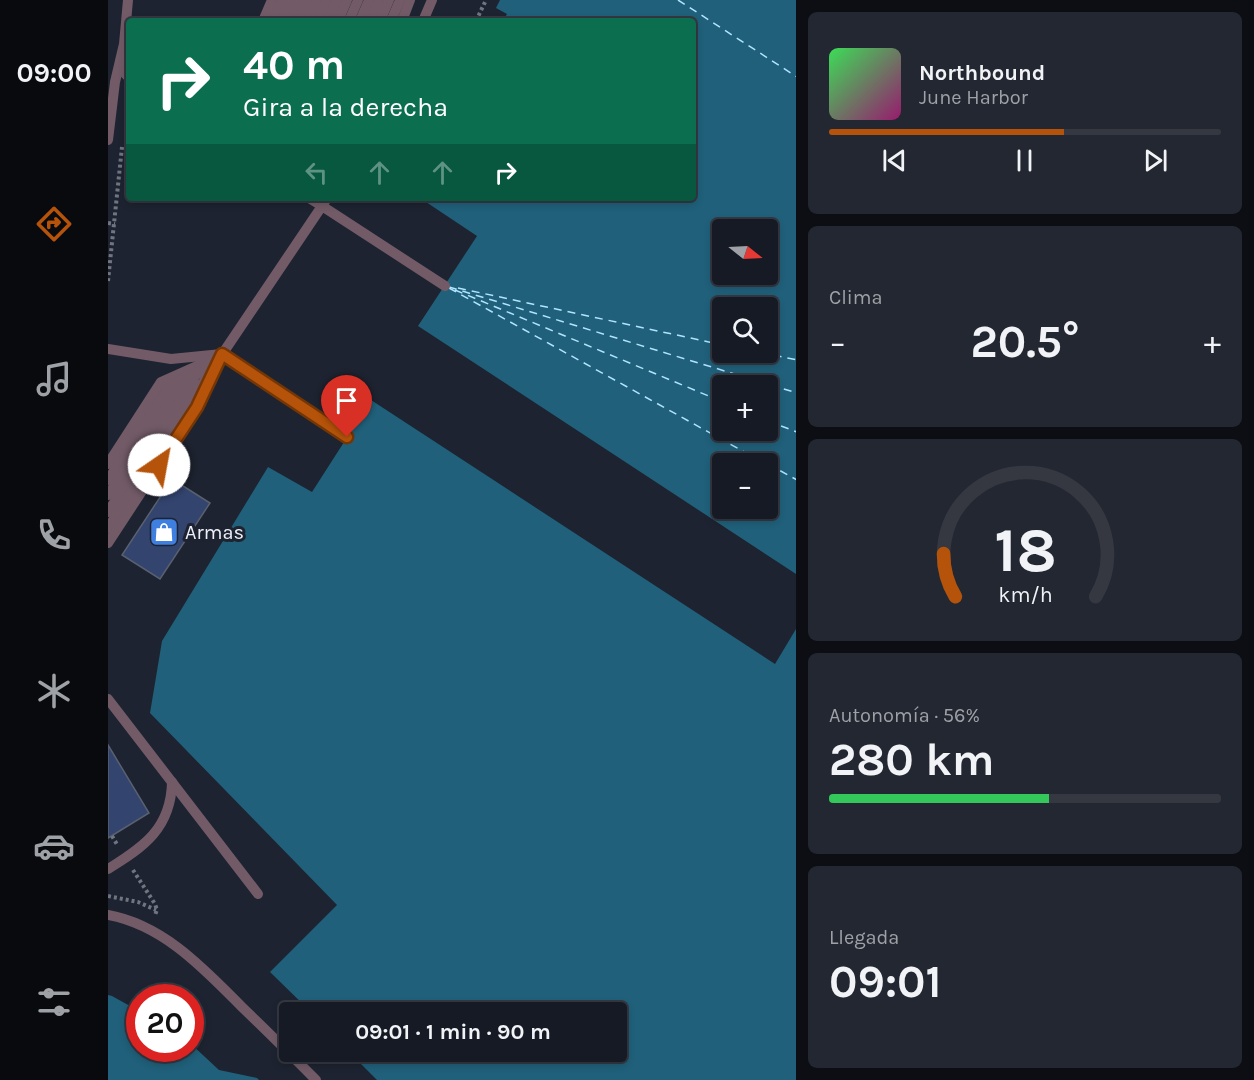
<!DOCTYPE html>
<html lang="es">
<meta charset="utf-8">
<style>
body{margin:0;font-family:Karla,sans-serif;background:#232731;color:#f1f3f6;height:100vh;display:flex;flex-direction:column;font-size:22px;white-space:nowrap}
*{box-sizing:border-box;margin:0}
p{font-size:20px;color:#9ea1a6}
.icon{flex:none;width:33px;height:33px;fill:none;stroke:currentColor;stroke-width:2;stroke-linecap:round;stroke-linejoin:round}
.map{position:relative;flex:1;overflow:hidden}
.side{display:flex;flex-direction:column;gap:12px;padding:12px;background:#0c0e14;width:458px}
.side>*{flex:none}
.hud{position:absolute;left:18px;top:18px;width:570px;height:183px;border-radius:6px;box-shadow:0 3px 9px #0003,0 0 0 2px #353841;background:#0b6e4f;color:#fff;overflow:hidden}
.needle{width:39px;rotate:108deg}
.controls{position:absolute;left:604px;top:219px;display:grid;gap:12px}
.controls a{display:grid;place-items:center;width:66px;height:66px;border-radius:6px;background:#161a24;box-shadow:0 3px 9px #0003,0 0 0 2px #353841;font-size:30px}
.speed{position:absolute;left:18px;top:984px;display:flex;gap:12px;font-size:30px;font-weight:700;text-align:center}
.speed>*{display:grid;place-content:center;width:78px;height:78px;border-radius:50%;background:#161a24;box-shadow:0 3px 9px #0003,0 0 0 2px #353841;line-height:1}
.speed .limit{border:9px solid #d22;background:#fff;color:#111}
.pin{position:absolute;display:grid;place-items:center;width:51px;height:51px;color:#fff;margin:-62px -26px;border-radius:50% 50% 50% 0;rotate:-45deg;box-shadow:0 0 6px #0007}
.pin .icon{rotate:45deg}
.me{position:absolute;width:66px;margin:-33px;rotate:33deg;stroke-linejoin:round;filter:drop-shadow(0 0 4px #0008)}
.turn{display:flex;align-items:center;gap:21px;height:126px;padding:0 18px;font-size:27px}
.turn .icon{width:78px;height:78px;stroke-width:2.5}
.turn b{display:block;font-size:42px;line-height:51px}
.lanes{display:flex;align-items:center;height:57px;padding:0 18px;background:#0003;justify-content:center;gap:30px;direction:ltr}
.lanes .off{opacity:.35}
.big{font-size:45px;font-weight:700;line-height:1.1}
.side .card{flex:1;display:flex;flex-direction:column;justify-content:center;gap:9px;min-width:0;padding:0 21px;border-radius:9px;background:#232731}
.side .dial{align-items:center;gap:0}
.dial svg{height:156px;overflow:visible;fill:none;stroke:#353841;stroke-width:7;stroke-linecap:round;text-anchor:middle}
.dial text{fill:#f1f3f6;stroke:none}
.song{display:flex;align-items:center;gap:18px}
.cover{width:72px;height:72px;border-radius:9px;background:linear-gradient(135deg,hsl(130 70% 55%),hsl(320 70% 35%))}
.played{height:6px;border-radius:3px;background:linear-gradient(90deg,#b45309 60%,#353841 60%)}
.keys{display:flex;justify-content:space-around;direction:ltr}
.heat{display:flex;justify-content:space-between;align-items:center;font-size:33px;direction:ltr}
.charge{height:9px;border-radius:4px;background:linear-gradient(90deg,#34c759 56%,#353841 0)}
.trip{position:absolute;left:171px;top:1002px;width:348px;height:60px;border-radius:6px;background:#161a24;box-shadow:0 3px 9px #0003,0 0 0 2px #353841;font-weight:700;line-height:60px;text-align:center}
main{display:flex;flex:1;min-height:0}
.dock{display:flex;flex-direction:column;width:108px;justify-content:space-around;align-items:center;background:#090a0e;color:#9ea1a6}
.dock .icon{width:42px;height:42px}
.dock .active{color:#b45309}
.dock b{font-size:27px;color:#f1f3f6}
.map>svg:first-child{display:block}
</style>
<main>
<nav class="dock">
<b>09:00</b>
<svg class="icon active" aria-label="directions" viewBox="0 0 24 24"><path d="M12 3l9 9-9 9-9-9zM9 14v-3h6M13 9l2 2-2 2"/></svg>
<svg class="icon" aria-label="music" viewBox="0 0 24 24"><path d="M9 18V5l10-2v13"/><circle cx="6" cy="18" r="3"/><circle cx="16" cy="16" r="3"/></svg>
<svg class="icon" aria-label="phone" viewBox="0 0 24 24"><path d="M5 4h4l2 5-3 2q2 4 5 5l2-3 5 2v4C11 20 4 13 5 4z"/></svg>
<svg class="icon" aria-label="climate" viewBox="0 0 24 24"><path d="M12 3v18M4 7l16 10M4 17L20 7"/></svg>
<svg class="icon" aria-label="car" viewBox="0 0 24 24"><path d="M5 17H2v-5l4-1 3-4h7l3 4 3 1v5h-3M9 17h6M6 11h13"/><circle cx="7" cy="17" r="2"/><circle cx="17" cy="17" r="2"/></svg>
<svg class="icon" aria-label="filters" viewBox="0 0 24 24"><path d="M4 7h16M4 17h16"/><circle cx="9" cy="7" r="2"/><circle cx="15" cy="17" r="2"/></svg>
</nav>
<div class="map">
<svg width="689" height="1080" viewBox="0 0 689 1080">
<rect width="100%" height="100%" fill="#1d2330"/>
<!-- water -->
<g fill="#20607a" fill-rule="evenodd">
<path d="M 392,0 L 688,0 L 688,574 L 310,326 L 369,236 L 312,198 L 585,198 L 585,21 L 395,21 L 399,14 L 388,8 ZM 615,230 L 660,230 L 660,274 L 615,274 ZM 615,308 L 660,308 L 660,352 L 615,352 ZM 615,386 L 660,386 L 660,430 L 615,430 ZM 615,464 L 660,464 L 660,508 L 615,508 Z"/>
<path d="M 263,400 L 667,664 L 688,629 L 688,1080 L 269,1080 L 241,1052 L 508,1052 L 508,1012 L 203,1012 L 162,972 L 229,905 L 42,713 L 54,641 L 160,467 L 204,492 Z"/>
<path d="M 0,995 L 4,996 L 31,1011 L 32,1048 L 82,1048 L 83,1044 L 111,1070 L 149,1078 L 151,1080 L 0,1080 Z"/>
</g>
<g fill="none" stroke-linecap="round" stroke-linejoin="round">
<!-- ferry -->
<g stroke="#b1e4fe" stroke-width="1.5" stroke-dasharray="8 6" stroke-linecap="butt">
<path d="M 570,0 L 689,77"/>
<path d="M 341,287 L 689,393"/>
<path d="M 341,288 L 658,464"/>
<path d="M 350,288 L 615,345"/>
<path d="M 347,290 L 615,402"/>
<path d="M 652,352 L 689,360"/>
<path d="M 660,421 L 689,432"/>
<path d="M 660,464 L 689,480"/>
</g>
</g>
<!-- building -->
<g fill="#33446f" stroke="#59606f" stroke-width="1.5">
<path d="M 64,479 L 102,503 L 52,579 L 14,555 Z"/>
<path d="M 0,745 L 41,813 L 0,838 Z"/>
</g>
<g fill="none" stroke-linecap="round" stroke-linejoin="round">
<!-- path -->
<g stroke="#707581" stroke-width="4" stroke-dasharray="3 3" stroke-linecap="butt">
<path d="M 368,21 L 378,0"/>
<path d="M 0,223 L 7,224"/>
<path d="M 0,281 L 14,147"/>
<path d="M 4,836 L 10,846"/>
<path d="M 25,870 L 47,904 L 49,910 L 47,915"/>
<path d="M 0,896 L 30,902 L 48,910"/>
</g>
<!-- service -->
<g stroke="#725b67" stroke-width="10">
<path d="M 155,21 L 164,0"/>
<path d="M 165,21 L 174,0"/>
<path d="M 173,21 L 183,0"/>
<path d="M 183,21 L 192,0"/>
<path d="M 191,21 L 200,0"/>
<path d="M 200,21 L 209,0"/>
<path d="M 210,21 L 219,0"/>
<path d="M 220,21 L 229,0"/>
<path d="M 230,21 L 239,0"/>
<path d="M 241,21 L 250,0"/>
<path d="M 252,21 L 261,0"/>
<path d="M 262,21 L 271,0"/>
<path d="M 272,21 L 281,0"/>
<path d="M 283,21 L 292,0"/>
<path d="M 294,21 L 302,0"/>
<path d="M 315,21 L 324,0"/>
<path d="M 21,60 L 11,67 L 21,78"/>
<path d="M 0,140 L 7,82 L 16,44 L 20,0"/>
<path d="M 201,198 L 214,206 L 219,198"/>
<path d="M 0,349 L 63,359 L 114,354 L 239,437"/>
<path d="M 0,464 L 53,382 L 100,361"/>
<path d="M 0,480 L 61,387 L 78,377"/>
<path d="M 0,495 L 68,392 L 104,362"/>
<path d="M 0,512 L 75,397 L 87,383"/>
<path d="M 0,528 L 82,402 L 214,206 L 337,286"/>
<path d="M 0,543 L 89,407 L 100,384"/>
<path d="M 0,699 L 150,894"/>
<path d="M 0,869 C 36,847 63,828 64,782"/>
<path d="M 0,915 C 56,925 97,970 135,1008 C 160,1032 184,1056 208,1080"/>
</g>
</g>
<g fill="none" stroke-linecap="round" stroke-linejoin="round">
<!-- route casing -->
<g stroke="#753606" stroke-width="15">
<path id="route" d="M 51,465 L 89,407 L 114,354 L 239,437"/>
</g>
<!-- route -->
<use href="#route" stroke="#b45309" stroke-width="10"/>
</g>
<!-- icons -->
<defs>
<g id="shop-square" transform="scale(1.5)"><rect x="-9" y="-9" width="18" height="18" rx="4" fill="#3f7fe0" stroke="#1d2330"/><path d="M-5-2.5h2.3a2.7 3.5 0 0 1 5.4 0H5L5.5 6h-11ZM-1.5-2.5h3a1.5 2.3 0 0 0-3 0Z" fill="#fff"/></g>
</defs>
<g fill-rule="evenodd">
<use href="#shop-square" x="56" y="532"/>
</g>
<g text-anchor="middle" dominant-baseline="central" stroke-width="6" stroke-linejoin="round" paint-order="stroke">
<!-- poi labels -->
<g font-size="20" fill="#edf1fa" stroke="#1d2330" text-anchor="start">
<text x="77" y="532">Armas</text>
</g>
</g>
</svg>
<div class="controls">
<a><svg class="needle" viewBox="-14 -14 28 28"><path d="M0-13l5 13h-10z" fill="#e53935"/><path d="M0 13l5-13h-10z" fill="#9ea1a6"/></svg></a>
<a><svg class="icon" aria-label="search" viewBox="0 0 24 24"><circle cx="10" cy="10" r="6"/><path d="M15 15l6 6"/></svg></a>
<a>+</a>
<a>−</a>
</div>
<div class="speed"><div class="limit">20</div></div>
<div class="pin" style="left:239px;top:437px;background:#d93025"><svg class="icon" aria-label="arrive" viewBox="0 0 24 24"><path d="M6 21V4h12l-3 4 3 4H6"/></svg></div>
<svg class="me" style="left:51px;top:465px" viewBox="-20 -20 40 40"><circle r="19" fill="#fff"/><path d="M0-13L10 11 0 6-10 11z" fill="#b45309"/></svg>
<div class="trip">09:01 · 1 min · 90 m</div>
<div class="hud">
<div class="turn"><svg class="icon" aria-label="right" viewBox="0 0 24 24"><path d="M7 20v-9h11M14 6l5 5-5 5"/></svg><div><b>40 m</b>Gira a la derecha</div></div>
<div class="lanes"><svg class="icon off" aria-label="left" viewBox="0 0 24 24"><path d="M17 20v-9H6M10 6l-5 5 5 5"/></svg><svg class="icon off" aria-label="ahead" viewBox="0 0 24 24"><path d="M12 20V5M6 11l6-6 6 6"/></svg><svg class="icon off" aria-label="ahead" viewBox="0 0 24 24"><path d="M12 20V5M6 11l6-6 6 6"/></svg><svg class="icon" aria-label="right" viewBox="0 0 24 24"><path d="M7 20v-9h11M14 6l5 5-5 5"/></svg></div>
</div>
</div>
<section class="side">
<div class="card">
<div class="song"><i class="cover"></i><div><b>Northbound</b><p>June Harbor</p></div></div>
<div class="played"></div>
<div class="keys"><svg class="icon" aria-label="previous" viewBox="0 0 24 24"><path d="M18 5L8 12l10 7zM5 5v14"/></svg><svg class="icon" aria-label="pause" viewBox="0 0 24 24"><path d="M8 5v14M16 5v14"/></svg><svg class="icon" aria-label="next" viewBox="0 0 24 24"><path d="M6 5l10 7-10 7zM19 5v14"/></svg></div>
</div>
<div class="card"><p>Clima</p>
<div class="heat"><a>−</a><b class="big">20.5°</b><a>+</a></div>
</div>
<div class="card dial"><svg viewBox="0 0 100 80">
<path d="M14 69A42 42 0 1 1 86 69"/>
<path d="M14 69A42 42 0 0 1 8 47" stroke="#b45309"/>
<text x="50" y="56" font-size="32" font-weight="700">18</text>
<text x="50" y="72" font-size="11">km/h</text>
</svg></div>
<div class="card"><p>Autonomía · 56%</p><b class="big">280 km</b><div class="charge"></div></div>
<div class="card"><p>Llegada</p><b class="big">09:01</b></div>
</section>
</main>
